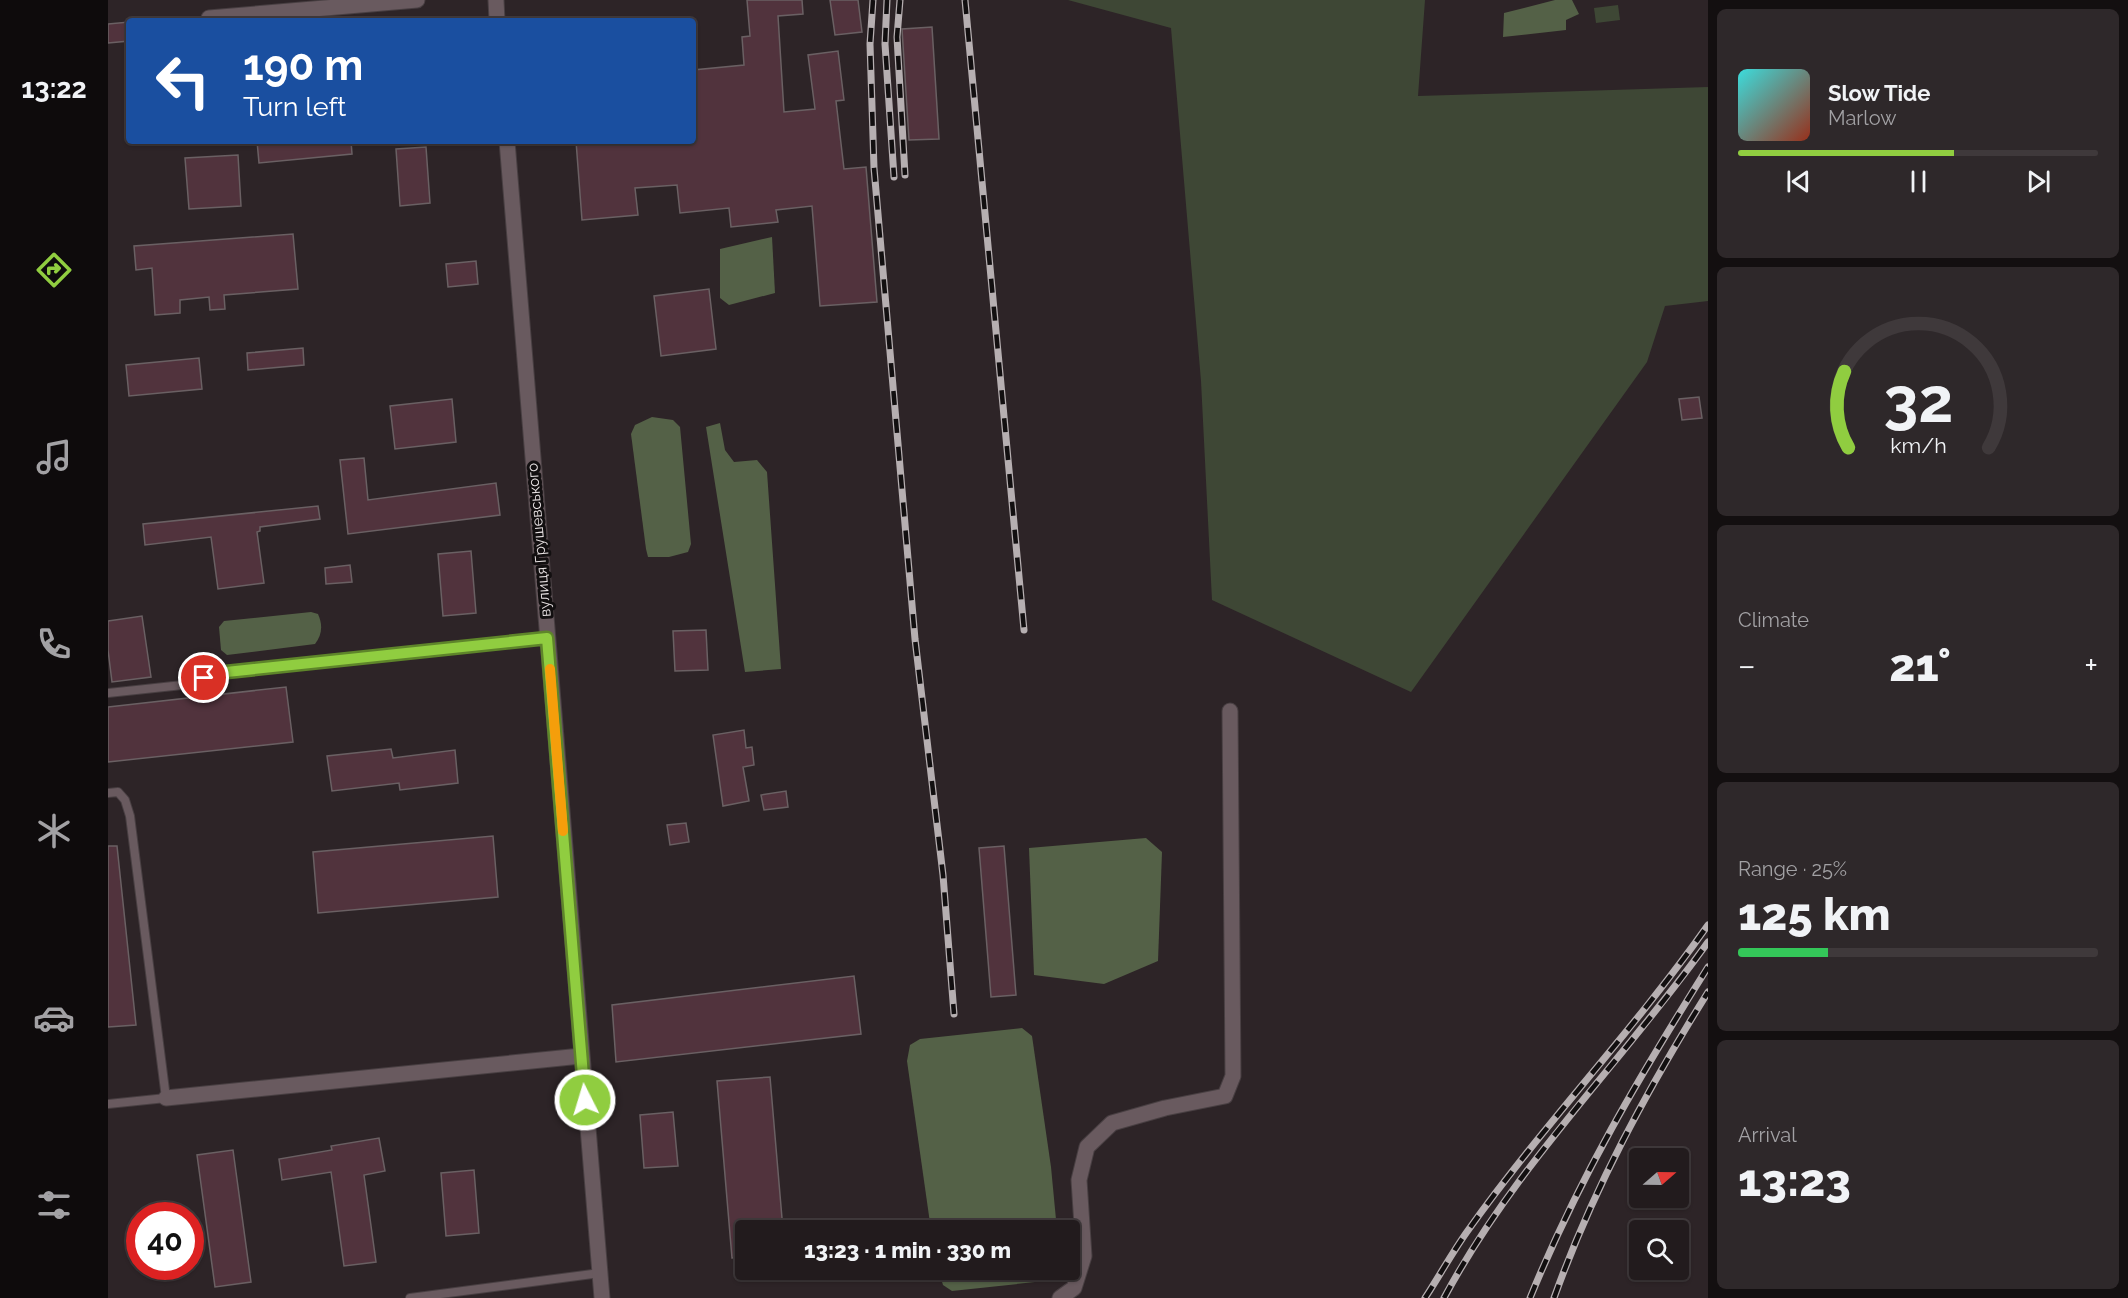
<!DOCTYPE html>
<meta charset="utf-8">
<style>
body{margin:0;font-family:Raleway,sans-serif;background:#2e282a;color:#f1f3f6;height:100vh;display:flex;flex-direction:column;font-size:22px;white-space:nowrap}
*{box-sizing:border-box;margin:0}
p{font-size:20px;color:#a2a1a4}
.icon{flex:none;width:33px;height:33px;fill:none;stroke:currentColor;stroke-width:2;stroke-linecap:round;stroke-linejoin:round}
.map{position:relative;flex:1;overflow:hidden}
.drawer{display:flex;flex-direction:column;gap:9px;padding:9px;background:#130f10;width:420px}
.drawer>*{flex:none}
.top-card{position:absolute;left:18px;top:18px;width:570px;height:126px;border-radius:6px;box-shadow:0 2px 4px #0004,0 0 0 2px #3f393b;background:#1a4fa0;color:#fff;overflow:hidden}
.needle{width:39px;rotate:70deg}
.buttons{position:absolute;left:1521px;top:1148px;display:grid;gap:12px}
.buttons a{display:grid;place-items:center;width:60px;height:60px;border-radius:6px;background:#221b1d;box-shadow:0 2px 4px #0004,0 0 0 2px #3f393b;font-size:30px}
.speed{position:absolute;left:18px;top:1202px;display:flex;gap:12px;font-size:30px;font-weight:700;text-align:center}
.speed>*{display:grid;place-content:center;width:78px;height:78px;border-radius:50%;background:#221b1d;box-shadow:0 2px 4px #0004,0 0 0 2px #3f393b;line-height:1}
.speed .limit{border:9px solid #d22;background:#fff;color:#111}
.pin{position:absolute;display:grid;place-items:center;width:51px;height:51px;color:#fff;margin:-26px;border:3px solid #fff;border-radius:50%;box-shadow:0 2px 6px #0007}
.me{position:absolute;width:66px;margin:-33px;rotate:355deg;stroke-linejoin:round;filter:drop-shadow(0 0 4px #0008)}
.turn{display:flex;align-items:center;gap:21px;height:126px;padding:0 18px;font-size:27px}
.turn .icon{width:78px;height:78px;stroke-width:2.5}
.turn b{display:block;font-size:42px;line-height:51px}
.big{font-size:45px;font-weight:800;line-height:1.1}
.drawer .tile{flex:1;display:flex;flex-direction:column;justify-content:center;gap:9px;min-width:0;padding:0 21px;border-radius:9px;background:#2e282a}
.drawer .dial{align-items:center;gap:0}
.dial svg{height:156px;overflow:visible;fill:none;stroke:#3f393b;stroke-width:7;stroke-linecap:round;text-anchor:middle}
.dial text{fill:#f1f3f6;stroke:none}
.song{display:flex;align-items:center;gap:18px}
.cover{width:72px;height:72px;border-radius:9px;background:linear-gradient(135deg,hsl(180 70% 55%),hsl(10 70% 35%))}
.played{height:6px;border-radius:3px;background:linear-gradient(90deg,#90cd40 60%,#3f393b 60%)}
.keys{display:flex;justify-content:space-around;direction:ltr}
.heat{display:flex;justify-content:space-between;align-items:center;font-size:33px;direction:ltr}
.charge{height:9px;border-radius:4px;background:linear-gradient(90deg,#34c759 25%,#3f393b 0)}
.trip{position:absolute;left:627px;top:1220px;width:345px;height:60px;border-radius:6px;background:#221b1d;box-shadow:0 2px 4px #0004,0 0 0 2px #3f393b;font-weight:800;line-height:60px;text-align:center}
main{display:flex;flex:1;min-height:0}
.tabs{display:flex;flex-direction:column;width:108px;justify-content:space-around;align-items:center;background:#0e0b0c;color:#a2a1a4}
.tabs .icon{width:42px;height:42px}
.tabs .current{color:#90cd40}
.tabs b{font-size:27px;color:#f1f3f6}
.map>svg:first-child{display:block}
</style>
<main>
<nav class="tabs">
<b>13:22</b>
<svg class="icon current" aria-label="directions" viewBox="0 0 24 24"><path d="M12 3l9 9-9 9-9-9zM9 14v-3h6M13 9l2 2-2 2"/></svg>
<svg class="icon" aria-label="music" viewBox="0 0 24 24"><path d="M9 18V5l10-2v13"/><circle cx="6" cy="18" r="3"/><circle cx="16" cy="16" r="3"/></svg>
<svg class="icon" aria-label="phone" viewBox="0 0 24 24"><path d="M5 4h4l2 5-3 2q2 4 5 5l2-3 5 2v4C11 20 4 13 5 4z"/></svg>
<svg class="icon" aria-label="climate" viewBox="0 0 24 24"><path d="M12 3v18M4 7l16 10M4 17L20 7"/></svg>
<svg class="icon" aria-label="car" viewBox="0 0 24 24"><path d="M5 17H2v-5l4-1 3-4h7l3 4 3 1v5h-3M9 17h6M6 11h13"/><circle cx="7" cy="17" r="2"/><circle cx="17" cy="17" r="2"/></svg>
<svg class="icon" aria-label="filters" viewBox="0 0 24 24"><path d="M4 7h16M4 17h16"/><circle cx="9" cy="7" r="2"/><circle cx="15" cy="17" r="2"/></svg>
</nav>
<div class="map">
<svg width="1600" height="1298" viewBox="0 0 1600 1298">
<rect width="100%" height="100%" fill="#2d2427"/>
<!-- green -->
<g fill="#3e4735">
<path d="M 960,0 L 1317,0 L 1310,96 L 1600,87 L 1600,301 L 1557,306 L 1539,362 L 1303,692 L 1104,600 L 1093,381 L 1063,28 Z"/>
<path d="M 1510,5 L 1512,20 L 1488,23 L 1486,8 Z"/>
</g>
<!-- water -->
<g fill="#546147">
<path d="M 1447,0 L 1464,0 L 1471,14 L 1458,20 L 1458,30 L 1395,37 L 1396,13 Z"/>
<path d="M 664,237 L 667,293 L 621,305 L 612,298 L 612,249 Z"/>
<path d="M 544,417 L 565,420 L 572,427 L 583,544 L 580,552 L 561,557 L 540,557 L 538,549 L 523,434 L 527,425 Z"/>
<path d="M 612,423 L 617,450 L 626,462 L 649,460 L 659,472 L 673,669 L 637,672 L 598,427 Z"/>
<path d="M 203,612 L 210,614 C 215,625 214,635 207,644 L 119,655 L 113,650 L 111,627 L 116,621 Z"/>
<path d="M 1038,838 L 1054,852 L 1050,961 L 996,984 L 926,975 L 921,848 Z"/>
<path d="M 914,1028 L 924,1036 L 943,1167 L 949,1230 L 823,1230 L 799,1061 L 802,1045 L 812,1039 Z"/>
<path d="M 830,1269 L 952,1269 L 953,1272 L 946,1280 L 844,1291 L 835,1285 Z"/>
</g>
<!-- building -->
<g fill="#51333d" stroke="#6a6063" stroke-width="1.5">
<path d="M 639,0 L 694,0 L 695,14 L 670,16 L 676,112 L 707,109 L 700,55 L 730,51 L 736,100 L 728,101 L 736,169 L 758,167 L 769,302 L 712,306 L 704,206 L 668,210 L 670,222 L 623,227 L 621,208 L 572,213 L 569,185 L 527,188 L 530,215 L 474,220 L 468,141 L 585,141 L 585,70 L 636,65 L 634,37 L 642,36 Z"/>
<path d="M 722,0 L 750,0 L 754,32 L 727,35 Z"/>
<path d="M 21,22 L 21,41 L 0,43 L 0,24 Z"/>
<path d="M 824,27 L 831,139 L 801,140 L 794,29 Z"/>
<path d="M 149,141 L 243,141 L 244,154 L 151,163 Z"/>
<path d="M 318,147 L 322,203 L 292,206 L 288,149 Z"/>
<path d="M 130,155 L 133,206 L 81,209 L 77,158 Z"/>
<path d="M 185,234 L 190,289 L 116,295 L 117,309 L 102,310 L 101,297 L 72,300 L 72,313 L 47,315 L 44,268 L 28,270 L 26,246 Z"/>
<path d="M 368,261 L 370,284 L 340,287 L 338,264 Z"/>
<path d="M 601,289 L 608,349 L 553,356 L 546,296 Z"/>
<path d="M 195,348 L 196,365 L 140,370 L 139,353 Z"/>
<path d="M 91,358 L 94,389 L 21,396 L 18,365 Z"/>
<path d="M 1591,397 L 1594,418 L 1574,420 L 1571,399 Z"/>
<path d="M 344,399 L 348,442 L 287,449 L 282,406 Z"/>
<path d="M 256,458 L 260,500 L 388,483 L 392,515 L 240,534 L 232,460 Z"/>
<path d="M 210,506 L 212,519 L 152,527 L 152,531 L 149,532 L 156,583 L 110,589 L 103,537 L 37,545 L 35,524 Z"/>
<path d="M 363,551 L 368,613 L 335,616 L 330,554 Z"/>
<path d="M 242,565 L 244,582 L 218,584 L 217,568 Z"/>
<path d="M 34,616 L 43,677 L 4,682 L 0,650 L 0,621 Z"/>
<path d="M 598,630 L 600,670 L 567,671 L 565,631 Z"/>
<path d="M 178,687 L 185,742 L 0,762 L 0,707 Z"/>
<path d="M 636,730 L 638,748 L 644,747 L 646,765 L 635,767 L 641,801 L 615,806 L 605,735 Z"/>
<path d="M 283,749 L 285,758 L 347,750 L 350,783 L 292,790 L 291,783 L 224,791 L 219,756 Z"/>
<path d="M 678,791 L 680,807 L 656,810 L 653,795 Z"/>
<path d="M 578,823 L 581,842 L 562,845 L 559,825 Z"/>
<path d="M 385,836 L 390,897 L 210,913 L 205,852 Z"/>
<path d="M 0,846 L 9,846 L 28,1025 L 0,1027 Z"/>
<path d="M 896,846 L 908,995 L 883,997 L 871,848 Z"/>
<path d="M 746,976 L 753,1034 L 508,1062 L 504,1005 Z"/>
<path d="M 662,1077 L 675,1230 L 638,1230 L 638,1257 L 624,1258 L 609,1081 Z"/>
<path d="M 565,1112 L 570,1166 L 536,1168 L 532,1115 Z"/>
<path d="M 271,1138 L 277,1171 L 256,1175 L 268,1262 L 236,1266 L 223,1172 L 174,1180 L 171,1159 L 224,1150 L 223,1146 Z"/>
<path d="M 125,1150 L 143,1282 L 107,1287 L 89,1155 Z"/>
<path d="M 366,1170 L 371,1233 L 338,1236 L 333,1173 Z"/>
</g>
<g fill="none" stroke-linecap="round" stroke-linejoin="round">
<!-- service casing -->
<g stroke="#483f42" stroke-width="10">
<g id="service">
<path d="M 0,693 L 84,684 L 109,673 L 439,638"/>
<path d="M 0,793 L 10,792 L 17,800 L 22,816 L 58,1098 L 0,1104"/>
<path d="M 302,1298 L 492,1273"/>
</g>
</g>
<!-- minor casing -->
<g stroke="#483f42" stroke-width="17">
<g id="minor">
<path d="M 101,18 L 309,0"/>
<path d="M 58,1098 L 473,1056"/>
<path d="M 952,1298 L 966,1288 L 976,1256 L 971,1180 L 979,1147 L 1004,1123 L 1057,1108 L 1117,1096 L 1125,1076 L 1122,711"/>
</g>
</g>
<!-- tertiary casing -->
<g stroke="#483f42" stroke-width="17">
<g id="tertiary">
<path d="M 388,0 L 389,21"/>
<path d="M 399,141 L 494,1298"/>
</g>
</g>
<!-- service -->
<use href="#service" stroke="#695a5f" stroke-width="8"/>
<!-- minor -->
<use href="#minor" stroke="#695a5f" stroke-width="15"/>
<!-- tertiary -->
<use href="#tertiary" stroke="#695a5f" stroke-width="15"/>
<!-- rail casing -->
<g stroke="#b6afb1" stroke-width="7">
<g id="rail">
<path d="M 765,0 L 762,44 L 766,168 L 807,639 L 835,875 L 846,1014"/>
<path d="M 779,0 L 777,44 L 786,177"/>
<path d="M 792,0 L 789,37 L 797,175"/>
<path d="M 857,0 L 916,630"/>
<path d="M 1317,1298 C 1332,1275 1345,1251 1361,1229 C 1436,1124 1526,1030 1600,925"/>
<path d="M 1336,1298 C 1406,1167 1514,1062 1600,942"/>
<path d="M 1422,1298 C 1471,1178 1531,1077 1600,967"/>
<path d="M 1446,1298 C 1485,1189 1539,1090 1600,992"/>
</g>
</g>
<!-- rail -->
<use href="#rail" stroke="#120f10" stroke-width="4.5" stroke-dasharray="14" stroke-linecap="butt"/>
</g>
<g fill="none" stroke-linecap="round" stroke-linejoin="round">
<!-- route casing -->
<g stroke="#5e852a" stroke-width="15">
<path id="route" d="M 96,678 L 109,673 L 439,638 L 477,1100"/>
</g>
<!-- route -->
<use href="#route" stroke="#90cd40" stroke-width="10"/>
<!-- slow -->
<path stroke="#f59e0b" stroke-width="10" d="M 442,669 L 455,831"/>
</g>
<g text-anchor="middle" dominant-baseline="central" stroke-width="6" stroke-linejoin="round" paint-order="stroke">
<!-- street labels -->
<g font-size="15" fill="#ebe5e6" stroke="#120f10">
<text transform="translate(431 540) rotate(-95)">вулиця Грушевського</text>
</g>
</g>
</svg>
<div class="buttons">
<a><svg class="needle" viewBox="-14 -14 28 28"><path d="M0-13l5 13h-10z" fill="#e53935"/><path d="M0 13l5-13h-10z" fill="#a2a1a4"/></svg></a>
<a><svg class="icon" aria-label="search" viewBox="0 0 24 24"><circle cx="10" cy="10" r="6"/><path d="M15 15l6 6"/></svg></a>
</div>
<div class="speed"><div class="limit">40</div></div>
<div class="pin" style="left:96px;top:678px;background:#d93025"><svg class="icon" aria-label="arrive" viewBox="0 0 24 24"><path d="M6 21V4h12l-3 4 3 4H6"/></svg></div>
<svg class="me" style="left:477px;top:1100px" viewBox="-20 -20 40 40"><circle r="17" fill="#90cd40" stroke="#fff" stroke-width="3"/><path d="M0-11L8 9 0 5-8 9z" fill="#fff"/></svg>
<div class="trip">13:23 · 1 min · 330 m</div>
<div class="top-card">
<div class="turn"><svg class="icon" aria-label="left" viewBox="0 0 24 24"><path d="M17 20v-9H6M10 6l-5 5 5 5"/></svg><div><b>190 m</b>Turn left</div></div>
</div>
</div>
<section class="drawer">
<div class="tile">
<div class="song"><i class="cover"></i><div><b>Slow Tide</b><p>Marlow</p></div></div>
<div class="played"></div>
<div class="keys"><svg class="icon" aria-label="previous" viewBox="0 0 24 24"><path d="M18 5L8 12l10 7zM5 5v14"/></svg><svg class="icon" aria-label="pause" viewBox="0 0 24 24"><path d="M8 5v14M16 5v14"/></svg><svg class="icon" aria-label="next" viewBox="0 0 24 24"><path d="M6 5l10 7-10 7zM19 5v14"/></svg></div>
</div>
<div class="tile dial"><svg viewBox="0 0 100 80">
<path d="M14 69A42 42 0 1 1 86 69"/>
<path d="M14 69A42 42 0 0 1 12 30" stroke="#90cd40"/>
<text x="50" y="56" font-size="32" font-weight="700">32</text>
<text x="50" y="72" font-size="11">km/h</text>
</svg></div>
<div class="tile"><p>Climate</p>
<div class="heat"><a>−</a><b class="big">21°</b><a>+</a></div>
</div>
<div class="tile"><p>Range · 25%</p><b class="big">125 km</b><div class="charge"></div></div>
<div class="tile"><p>Arrival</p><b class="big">13:23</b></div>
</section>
</main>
